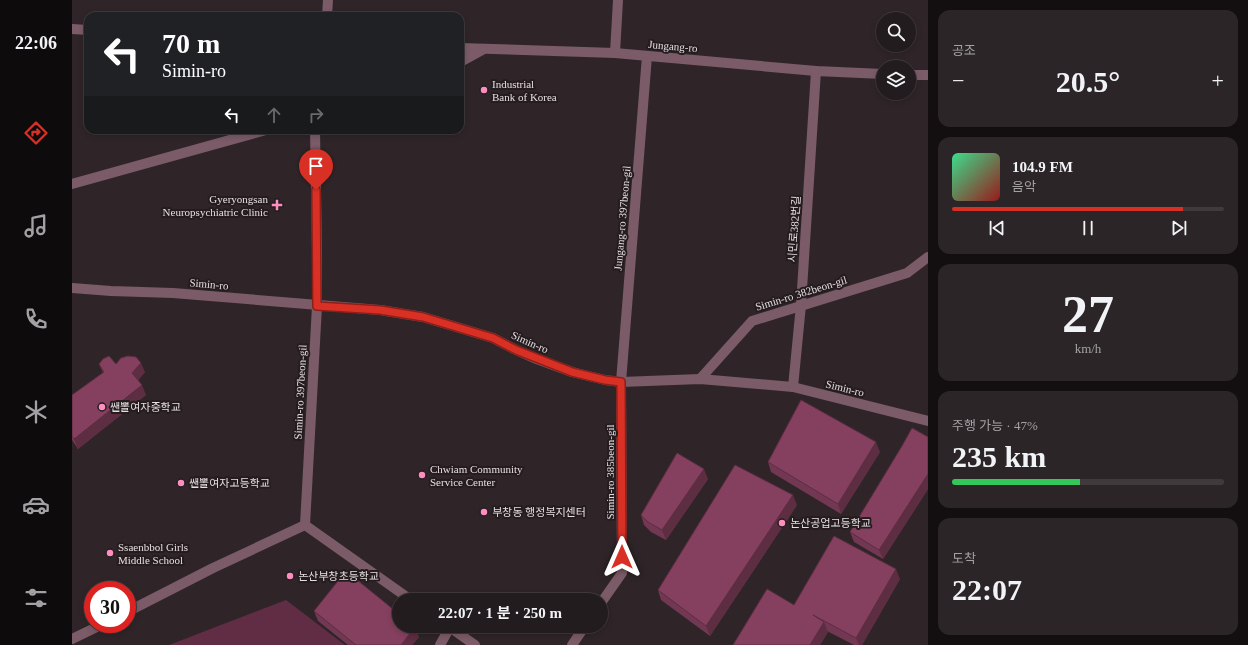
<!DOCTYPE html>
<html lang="ko">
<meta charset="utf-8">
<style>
body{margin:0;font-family:"Times New Roman","Noto Sans KR",serif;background:#2b2528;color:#f1f3f6;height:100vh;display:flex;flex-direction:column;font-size:15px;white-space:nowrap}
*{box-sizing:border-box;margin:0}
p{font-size:13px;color:#a3a1a4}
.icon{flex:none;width:22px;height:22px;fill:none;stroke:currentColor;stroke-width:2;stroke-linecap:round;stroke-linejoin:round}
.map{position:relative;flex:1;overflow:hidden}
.panel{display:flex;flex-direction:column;gap:10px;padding:10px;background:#130f11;width:320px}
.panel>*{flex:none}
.banner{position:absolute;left:12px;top:12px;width:380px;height:122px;border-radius:12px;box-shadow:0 2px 6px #0003,0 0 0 1px #403a3d;background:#202124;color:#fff;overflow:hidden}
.fabs{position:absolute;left:804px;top:12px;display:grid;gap:8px}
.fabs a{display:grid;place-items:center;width:40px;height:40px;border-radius:50%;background:#231c1f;box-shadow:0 2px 6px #0003,0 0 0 1px #403a3d;font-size:20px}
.speed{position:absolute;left:12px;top:581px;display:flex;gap:8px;font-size:20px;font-weight:700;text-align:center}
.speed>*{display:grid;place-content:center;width:52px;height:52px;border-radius:50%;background:#231c1f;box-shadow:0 2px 6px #0003,0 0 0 1px #403a3d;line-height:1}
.speed .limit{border:6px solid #d22;background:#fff;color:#111}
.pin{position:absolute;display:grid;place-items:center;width:34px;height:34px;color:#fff;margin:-41px -17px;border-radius:50% 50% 50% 0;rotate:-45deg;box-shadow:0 0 4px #0007}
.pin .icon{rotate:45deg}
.me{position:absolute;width:44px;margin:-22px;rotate:0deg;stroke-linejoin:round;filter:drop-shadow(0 0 3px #0008)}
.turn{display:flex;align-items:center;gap:14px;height:84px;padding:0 12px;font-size:18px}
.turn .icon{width:52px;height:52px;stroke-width:2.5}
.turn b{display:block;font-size:28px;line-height:34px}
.lanes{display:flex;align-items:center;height:38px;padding:0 12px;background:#0003;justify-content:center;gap:20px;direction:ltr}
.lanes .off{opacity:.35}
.big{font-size:30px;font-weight:700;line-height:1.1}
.panel .widget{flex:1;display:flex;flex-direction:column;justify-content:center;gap:6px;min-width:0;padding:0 14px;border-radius:12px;background:#2b2528}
.panel .dial{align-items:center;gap:0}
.dial b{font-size:52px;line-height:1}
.song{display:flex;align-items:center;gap:12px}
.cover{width:48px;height:48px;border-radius:6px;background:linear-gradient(135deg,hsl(150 70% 55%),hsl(0 70% 35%))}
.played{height:4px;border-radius:2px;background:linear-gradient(90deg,#d93025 85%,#403a3d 85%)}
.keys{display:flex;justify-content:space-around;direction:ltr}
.heat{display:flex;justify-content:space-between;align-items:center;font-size:22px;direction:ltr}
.charge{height:6px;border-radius:3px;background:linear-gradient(90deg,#34c759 47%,#403a3d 0)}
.trip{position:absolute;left:320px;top:593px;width:216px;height:40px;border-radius:20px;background:#231c1f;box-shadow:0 2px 6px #0003,0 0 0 1px #403a3d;font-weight:700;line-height:40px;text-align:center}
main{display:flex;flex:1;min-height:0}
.tab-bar{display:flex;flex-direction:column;width:72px;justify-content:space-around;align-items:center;background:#0e0b0c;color:#a3a1a4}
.tab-bar .icon{width:28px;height:28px}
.tab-bar .current{color:#d93025}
.tab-bar b{font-size:18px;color:#f1f3f6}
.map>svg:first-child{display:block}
</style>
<main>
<nav class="tab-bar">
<b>22:06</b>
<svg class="icon current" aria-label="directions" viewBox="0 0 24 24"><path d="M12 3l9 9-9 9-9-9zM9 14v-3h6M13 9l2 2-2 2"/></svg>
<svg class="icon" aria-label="music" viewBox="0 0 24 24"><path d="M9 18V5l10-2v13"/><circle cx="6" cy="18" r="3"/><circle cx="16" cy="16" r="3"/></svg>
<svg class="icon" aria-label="phone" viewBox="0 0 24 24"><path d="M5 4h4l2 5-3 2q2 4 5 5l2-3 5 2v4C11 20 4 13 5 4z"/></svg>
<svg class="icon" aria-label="climate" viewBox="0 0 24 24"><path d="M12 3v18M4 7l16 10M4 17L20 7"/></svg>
<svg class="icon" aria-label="car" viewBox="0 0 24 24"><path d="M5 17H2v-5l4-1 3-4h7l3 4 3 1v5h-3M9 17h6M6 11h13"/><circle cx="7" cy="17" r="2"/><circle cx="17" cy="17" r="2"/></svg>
<svg class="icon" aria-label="filters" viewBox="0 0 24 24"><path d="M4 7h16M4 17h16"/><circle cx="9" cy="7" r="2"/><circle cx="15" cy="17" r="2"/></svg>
</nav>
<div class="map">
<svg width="856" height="645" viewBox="0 0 856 645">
<rect width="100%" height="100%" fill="#2f2529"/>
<!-- green -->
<path fill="#612d44" d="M 214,600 L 273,645 L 97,645 Z"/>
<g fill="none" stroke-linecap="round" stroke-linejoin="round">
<!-- minor -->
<g stroke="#7b5b67" stroke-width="10">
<path d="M 255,16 L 256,0"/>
<path d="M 0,29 L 16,30"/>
<path d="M 388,48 L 543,53 L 744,71 L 811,74"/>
<path d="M 543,53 L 546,0"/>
<path d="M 388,62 L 410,50"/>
<path d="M 837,75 L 856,75"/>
<path d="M 0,184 L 194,130"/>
<path d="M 0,288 L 39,291 L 101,293 L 308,310 L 351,317 L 421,338 L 444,350 L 462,358 L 500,372 L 533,380 L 549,382 L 628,379 L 721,387 L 856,421"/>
<path d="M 628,379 L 680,321 L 835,273 L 856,257"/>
<path d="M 721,387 L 729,305 L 744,71"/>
<path d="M 233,525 L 245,306 L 245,250 L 243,130"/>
<path d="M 233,525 L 339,600"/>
<path d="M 529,603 L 550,573 L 549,382 L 575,56"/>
<path d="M 55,612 L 141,568 L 233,525"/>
<path d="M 376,626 L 403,645"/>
<path d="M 0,639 L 31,624"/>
<path d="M 368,645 L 378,627"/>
<path d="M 500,645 L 513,626"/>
</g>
</g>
<!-- wall -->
<g fill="#723752">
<path d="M 27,364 L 44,364 L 73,372 L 66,380 L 74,395 L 6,449 L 0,440 L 0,395 L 31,373 Z"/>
<path d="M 856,437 L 856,489 L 811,559 L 782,542 L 778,532 Z"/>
<path d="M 808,452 L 769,514 L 699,472 L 696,462 Z"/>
<path d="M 636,479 L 594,540 L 579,532 L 572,525 L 569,515 Z"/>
<path d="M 725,505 L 638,636 L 589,600 L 586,590 Z"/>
<path d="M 828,579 L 790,645 L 782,645 L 755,631 L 756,632 L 748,645 L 661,645 Z"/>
<path d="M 242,611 L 347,637 L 340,645 L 276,645 L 246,621 Z"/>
</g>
<!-- shaded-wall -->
<g fill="#5d2d42">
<path d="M 69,363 L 73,372 L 64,383 L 60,373 Z"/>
<path d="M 70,385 L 74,395 L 6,449 L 2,439 Z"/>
<path d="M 804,442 L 808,452 L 769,514 L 766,504 Z"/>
<path d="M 632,469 L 636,479 L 594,540 L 590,530 Z"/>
<path d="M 856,474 L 856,489 L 811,559 L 807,550 Z"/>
<path d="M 721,495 L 725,505 L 638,636 L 634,626 Z"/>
<path d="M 824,569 L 828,579 L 790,645 L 787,645 L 784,638 Z"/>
<path d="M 752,622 L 756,632 L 748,645 L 738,645 Z"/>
<path d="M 343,627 L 347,637 L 340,645 L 329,645 Z"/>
</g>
<!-- building -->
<g fill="#85405f" stroke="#5d2d42">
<path d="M 37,356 L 44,364 L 49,358 L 56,356 L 64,357 L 69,363 L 60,373 L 70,385 L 2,439 L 0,436 L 0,395 L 32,372 L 27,364 L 31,359 Z"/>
<path d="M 729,400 L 804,442 L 766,504 L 696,462 Z"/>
<path d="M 840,428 L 856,437 L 856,474 L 807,550 L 778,532 L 830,446 Z"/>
<path d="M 605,453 L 632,469 L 590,530 L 576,522 L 569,515 Z"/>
<path d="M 663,465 L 721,495 L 634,626 L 586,590 Z"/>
<path d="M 762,536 L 824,569 L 784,638 L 741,615 L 752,622 L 738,645 L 661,645 L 695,589 L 722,605 Z"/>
<path d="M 274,571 L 327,614 L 327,626 L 342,626 L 343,627 L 329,645 L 284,645 L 242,611 Z"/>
</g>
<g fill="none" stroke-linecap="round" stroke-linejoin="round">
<!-- route casing -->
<g stroke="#8d1f18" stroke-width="10">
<path id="route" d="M 244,190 L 245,306 L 308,310 L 351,317 L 421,338 L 444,350 L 500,372 L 533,380 L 549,382 L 550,557"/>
</g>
<!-- route -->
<use href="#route" stroke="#d93025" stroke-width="7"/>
</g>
<!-- markers -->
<g fill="#fd8ebf" stroke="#251c1f" stroke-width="1.5">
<circle cx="412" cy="90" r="4"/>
<path d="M203 199h4v4h4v4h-4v4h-4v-4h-4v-4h4z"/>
<circle cx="30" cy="407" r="4"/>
<circle cx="350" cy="475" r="4"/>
<circle cx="109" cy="483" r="4"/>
<circle cx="412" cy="512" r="4"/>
<circle cx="710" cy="523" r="4"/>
<circle cx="38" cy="553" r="4"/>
<circle cx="218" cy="576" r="4"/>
</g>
<g text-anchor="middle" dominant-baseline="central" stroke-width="4" stroke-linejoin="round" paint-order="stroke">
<!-- street labels -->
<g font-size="11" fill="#e5dfe1" stroke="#251c1f">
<text transform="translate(601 46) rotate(5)">Jungang-ro</text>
<text transform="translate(550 218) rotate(-85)">Jungang-ro 397beon-gil</text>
<text transform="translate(722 229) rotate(-86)">시민로382번길</text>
<text transform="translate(137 284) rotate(5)">Simin-ro</text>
<text transform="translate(729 293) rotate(-17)">Simin-ro 382beon-gil</text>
<text transform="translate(458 342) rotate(24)">Simin-ro</text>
<text transform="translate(773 388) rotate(14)">Simin-ro</text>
<text transform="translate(228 392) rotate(-87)">Simin-ro 397beon-gil</text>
<text transform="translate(538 472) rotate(-90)">Simin-ro 385beon-gil</text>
</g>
<!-- poi labels -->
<g font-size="11" fill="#e5dfe1" stroke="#251c1f" text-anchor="start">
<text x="420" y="84">Industrial<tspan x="420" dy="13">Bank of Korea</tspan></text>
<text x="196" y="199" text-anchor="end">Gyeryongsan<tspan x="196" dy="13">Neuropsychiatric Clinic</tspan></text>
<text x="38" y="407">쌘뽈여자중학교</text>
<text x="358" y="469">Chwiam Community<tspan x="358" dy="13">Service Center</tspan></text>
<text x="117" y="483">쌘뽈여자고등학교</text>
<text x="420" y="512">부창동 행정복지센터</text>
<text x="718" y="523">논산공업고등학교</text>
<text x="46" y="547">Ssaenbbol Girls<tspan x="46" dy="13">Middle School</tspan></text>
<text x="226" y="576">논산부창초등학교</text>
</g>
</g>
</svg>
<div class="fabs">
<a><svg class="icon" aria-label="search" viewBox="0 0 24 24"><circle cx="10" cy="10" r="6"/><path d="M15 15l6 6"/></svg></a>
<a><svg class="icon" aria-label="layers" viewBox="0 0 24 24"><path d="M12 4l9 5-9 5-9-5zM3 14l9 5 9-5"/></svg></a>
</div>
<div class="speed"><div class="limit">30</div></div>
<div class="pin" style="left:244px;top:190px;background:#d93025"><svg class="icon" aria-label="arrive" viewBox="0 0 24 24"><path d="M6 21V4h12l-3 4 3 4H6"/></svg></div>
<svg class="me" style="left:550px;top:557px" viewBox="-20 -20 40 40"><path d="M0-17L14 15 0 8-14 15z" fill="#d93025" stroke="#fff" stroke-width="4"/></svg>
<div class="trip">22:07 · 1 분 · 250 m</div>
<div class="banner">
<div class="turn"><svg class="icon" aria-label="left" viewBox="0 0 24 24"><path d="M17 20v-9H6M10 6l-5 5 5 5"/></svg><div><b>70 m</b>Simin-ro</div></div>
<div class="lanes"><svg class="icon" aria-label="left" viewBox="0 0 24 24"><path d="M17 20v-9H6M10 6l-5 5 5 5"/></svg><svg class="icon off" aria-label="ahead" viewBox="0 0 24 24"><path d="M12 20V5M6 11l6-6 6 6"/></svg><svg class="icon off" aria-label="right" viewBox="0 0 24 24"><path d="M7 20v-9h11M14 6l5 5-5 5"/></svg></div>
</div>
</div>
<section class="panel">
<div class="widget"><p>공조</p>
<div class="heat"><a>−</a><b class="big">20.5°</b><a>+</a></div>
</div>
<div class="widget">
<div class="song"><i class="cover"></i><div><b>104.9 FM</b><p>음악</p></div></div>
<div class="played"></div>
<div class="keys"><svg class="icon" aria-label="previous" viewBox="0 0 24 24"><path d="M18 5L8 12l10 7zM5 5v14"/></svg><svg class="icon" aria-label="pause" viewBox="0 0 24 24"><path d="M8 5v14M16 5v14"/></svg><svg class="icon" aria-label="next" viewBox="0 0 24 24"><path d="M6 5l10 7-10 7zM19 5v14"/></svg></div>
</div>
<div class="widget dial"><b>27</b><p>km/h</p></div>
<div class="widget"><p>주행 가능 · 47%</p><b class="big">235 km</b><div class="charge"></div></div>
<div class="widget"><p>도착</p><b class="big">22:07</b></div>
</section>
</main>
